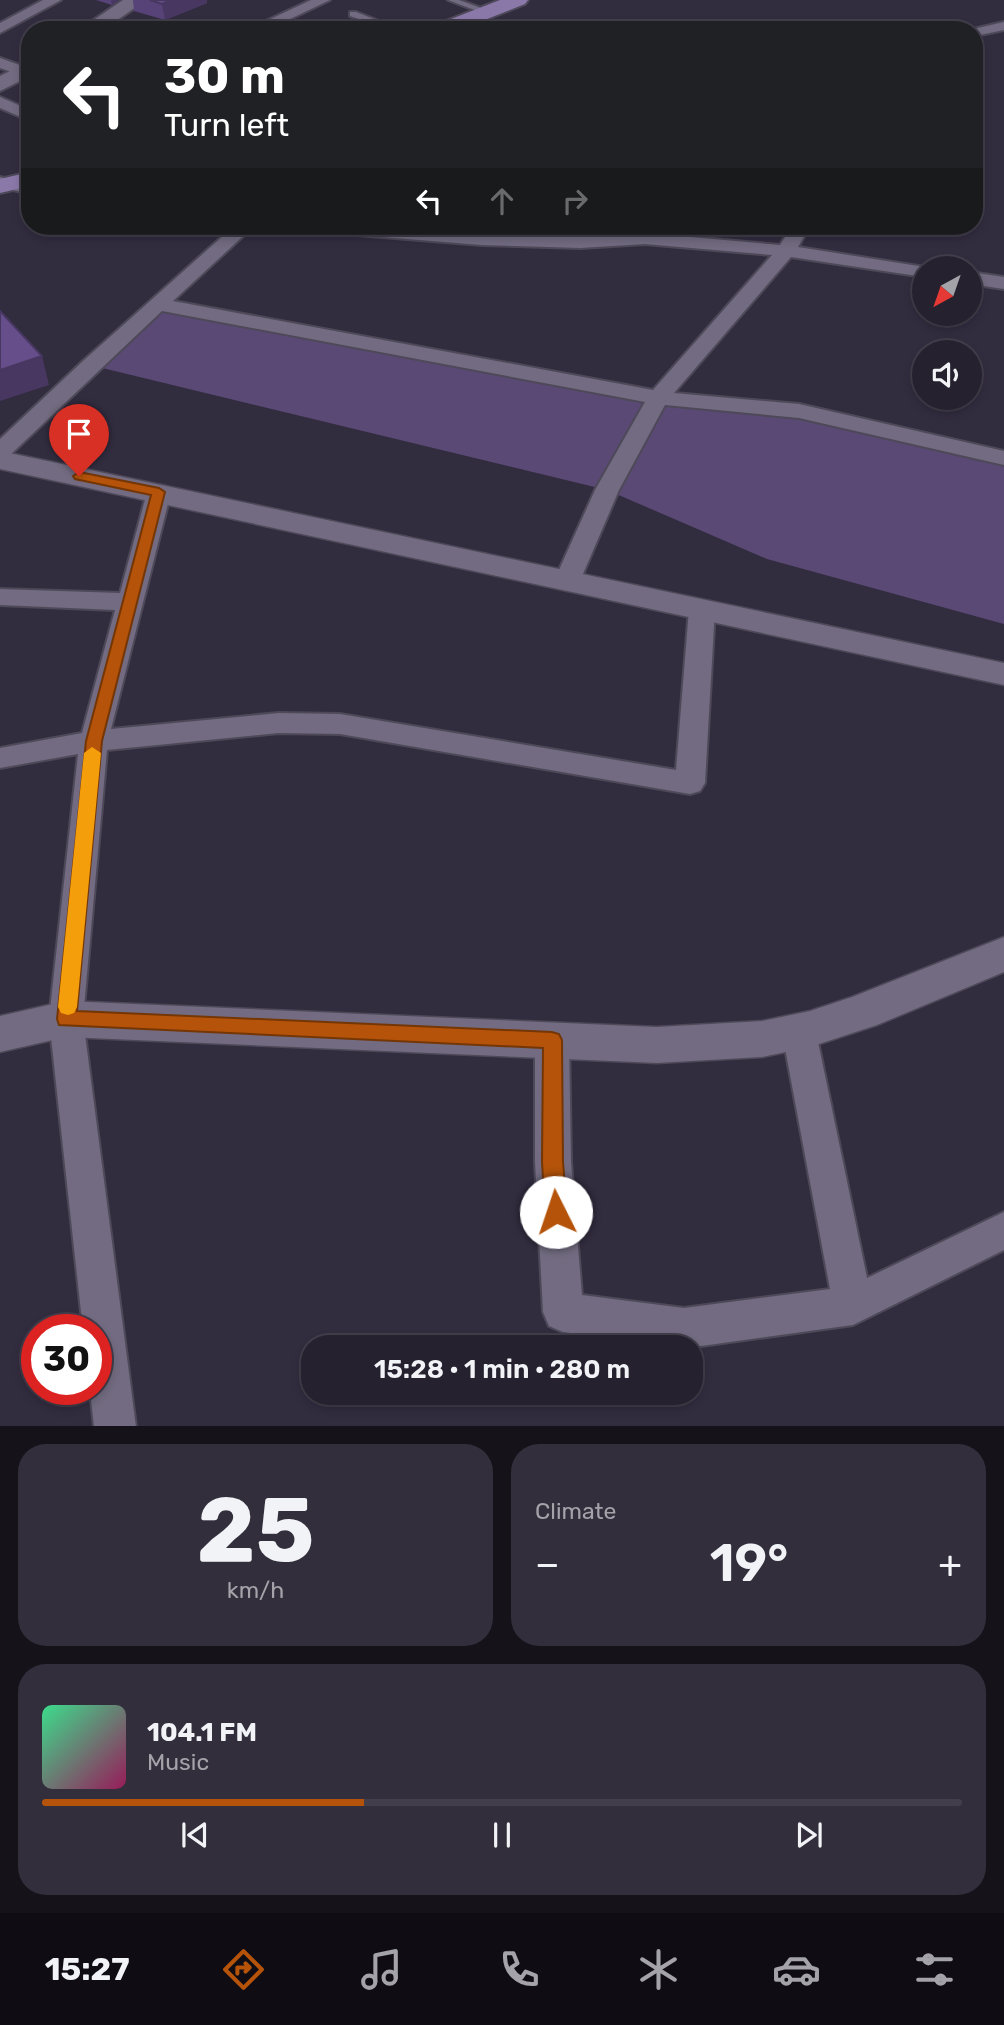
<!DOCTYPE html>
<meta charset="utf-8">
<style>
body{margin:0;font-family:Rubik,sans-serif;background:#322e3b;color:#f1f3f6;height:100vh;display:flex;flex-direction:column;font-size:26px;white-space:nowrap}
*{box-sizing:border-box;margin:0}
p{font-size:23px;color:#a4a3aa}
.icon{flex:none;width:38px;height:38px;fill:none;stroke:currentColor;stroke-width:2;stroke-linecap:round;stroke-linejoin:round}
.map{position:relative;height:1426px;overflow:hidden}
.side{display:flex;flex-direction:column;gap:18px;padding:18px;background:#15121a;flex:1}
.side>*{flex:none}
.guide{position:absolute;left:21px;top:21px;width:962px;height:214px;border-radius:28px;box-shadow:0 4px 10px #0003,0 0 0 2px #423e4b;background:#202124;color:#fff;overflow:hidden}
.needle{width:46px;rotate:220deg}
.controls{position:absolute;left:912px;top:256px;display:grid;gap:14px}
.controls a{display:grid;place-items:center;width:70px;height:70px;border-radius:50%;background:#26212f;box-shadow:0 4px 10px #0003,0 0 0 2px #423e4b;font-size:35px}
.speed{position:absolute;left:21px;top:1314px;display:flex;gap:14px;font-size:35px;font-weight:700;text-align:center}
.speed>*{display:grid;place-content:center;width:91px;height:91px;border-radius:50%;background:#26212f;box-shadow:0 4px 10px #0003,0 0 0 2px #423e4b;line-height:1}
.speed .limit{border:10px solid #d22;background:#fff;color:#111}
.pin{position:absolute;display:grid;place-items:center;width:60px;height:60px;color:#fff;margin:-72px -30px;border-radius:50% 50% 50% 0;rotate:-45deg;box-shadow:0 0 7px #0007}
.pin .icon{rotate:45deg}
.me{position:absolute;width:77px;margin:-38px;rotate:356deg;stroke-linejoin:round;filter:drop-shadow(0 0 5px #0008)}
.turn{display:flex;align-items:center;gap:24px;height:147px;padding:0 28px;font-size:32px}
.turn .icon{width:91px;height:91px;stroke-width:2.5}
.turn b{display:block;font-size:49px;line-height:60px}
.lanes{display:flex;align-items:center;height:66px;padding:0 28px;background:#0003;justify-content:center;gap:35px;direction:ltr}
.lanes .off{opacity:.35}
.big{font-size:52px;font-weight:600;line-height:1.1}
.side .widget{flex:1;display:flex;flex-direction:column;justify-content:center;gap:10px;min-width:0;padding:0 24px;border-radius:28px;background:#322e3b}
.side .dial{align-items:center;gap:0}
.dial b{font-size:91px;line-height:1}
.song{display:flex;align-items:center;gap:21px}
.cover{width:84px;height:84px;border-radius:10px;background:linear-gradient(135deg,hsl(150 70% 55%),hsl(330 70% 35%))}
.played{height:7px;border-radius:4px;background:linear-gradient(90deg,#b45309 35%,#423e4b 35%)}
.keys{display:flex;justify-content:space-around;direction:ltr}
.heat{display:flex;justify-content:space-between;align-items:center;font-size:38px;direction:ltr}
.side .tiles{flex:1;display:grid;gap:18px;grid-template-columns:1fr 1fr}
.widget:last-child{grid-column:span 2}
.trip{position:absolute;left:301px;top:1335px;width:402px;height:70px;border-radius:28px;background:#26212f;box-shadow:0 4px 10px #0003,0 0 0 2px #423e4b;font-weight:600;line-height:70px;text-align:center}
.tabs{display:flex;height:112px;justify-content:space-around;align-items:center;background:#0f0d13;color:#a4a3aa}
.tabs .icon{width:49px;height:49px}
.tabs .selected{color:#b45309}
.tabs b{font-size:32px;color:#f1f3f6}
.map>svg:first-child{display:block}
</style>
<div class="map">
<svg width="1004" height="1427" viewBox="0 0 1004 1427">
<rect width="100%" height="100%" fill="#322c3f"/>
<!-- green -->
<path fill="#5a4975" d="M 157,304 L 657,398 L 799,411 L 1004,458 L 1004,624 L 767,559 L 607,490 L 90,365 Z"/>
<g fill="none" stroke-linecap="round" stroke-linejoin="round">
<!-- service casing -->
<g stroke="#4e4959" stroke-width="4">
<g id="service">
<path d="M 448,0 L 459,0 L 492,12 L 485,14 Z"/>
<path d="M 350,12 L 356,12 L 402,30 L 391,30 L 350,16 Z"/>
<path d="M 582,226 L 592,226 L 578,244 L 572,244 L 570,242 Z"/>
</g>
</g>
<!-- minor casing -->
<g stroke="#4e4959" stroke-width="4">
<g id="minor">
<path d="M 43,0 L 61,0 L 0,33 L 0,23 Z"/>
<path d="M 311,0 L 330,0 L 267,30 L 247,30 Z"/>
<path d="M 1004,22 L 1004,30 L 975,36 L 975,30 L 969,30 Z"/>
<path d="M 0,58 L 28,68 L 30,72 L 23,76 L 0,68 Z"/>
<path d="M 0,97 L 30,110 L 30,121 L 0,108 Z"/>
<path d="M 0,177 L 30,184 L 30,194 L 0,187 Z"/>
<path d="M 234,226 L 254,226 L 173,301 L 653,390 L 772,255 L 645,244 L 580,248 L 482,245 L 319,232 L 310,226 L 366,226 L 547,236 L 645,233 L 780,245 L 792,226 L 810,226 L 798,247 L 931,268 L 924,268 L 924,277 L 791,257 L 674,393 L 799,404 L 1004,451 L 1004,465 L 799,418 L 665,405 L 619,490 L 580,581 L 576,587 L 567,589 L 558,587 L 554,581 L 595,490 L 645,402 L 162,311 L 8,457 L 0,459 L 0,439 L 83,361 Z"/>
<path d="M 970,272 L 1004,277 L 1004,289 L 970,284 Z"/>
<path d="M 159,485 L 167,487 L 171,492 L 111,729 L 279,713 L 340,714 L 676,770 L 689,609 L 693,603 L 702,601 L 711,603 L 715,609 L 705,783 L 700,791 L 690,794 L 340,734 L 279,733 L 107,750 L 83,1019 L 136,1427 L 94,1427 L 90,1390 L 96,1390 L 96,1330 L 83,1330 L 49,1019 L 78,754 L 0,768 L 0,748 L 82,733 L 115,610 L 0,605 L 0,589 L 120,593 L 147,492 L 151,487 Z"/>
<path d="M 799,1017 L 811,1022 L 816,1032 L 867,1278 L 1004,1212 L 1004,1250 L 853,1325 L 687,1348 L 563,1332 L 549,1326 L 543,1312 L 535,1162 L 535,1040 L 540,1030 L 552,1025 L 564,1030 L 569,1040 L 571,1162 L 582,1295 L 684,1308 L 830,1289 L 782,1032 L 787,1022 Z"/>
</g>
</g>
<!-- tertiary casing -->
<g stroke="#4e4959" stroke-width="3">
<g id="tertiary">
<path d="M 0,451 L 1004,663 L 1004,685 L 0,469 Z"/>
<path d="M 1004,937 L 1004,972 L 877,1025 L 810,1047 L 762,1057 L 657,1063 L 66,1037 L 0,1052 L 0,1016 L 66,1001 L 657,1027 L 762,1021 L 810,1011 L 852,997 Z"/>
</g>
</g>
<!-- secondary casing -->
<g stroke="#4e4959" stroke-width="4">
<g id="secondary">
<path d="M 123,0 L 146,0 L 103,30 L 79,30 Z"/>
<path d="M 30,61 L 30,76 L 0,91 L 0,76 Z"/>
</g>
</g>
<!-- primary casing -->
<g stroke="#4e4959" stroke-width="4">
<g id="primary">
<path d="M 500,0 L 528,0 L 525,4 L 459,30 L 430,30 L 433,26 Z"/>
<path d="M 30,172 L 30,186 L 0,193 L 0,179 Z"/>
</g>
</g>
<!-- service -->
<use href="#service" fill="#726b81" fill-rule="evenodd"/>
<!-- minor -->
<use href="#minor" fill="#726b81" fill-rule="evenodd"/>
<!-- tertiary -->
<use href="#tertiary" fill="#726b81" fill-rule="evenodd"/>
<!-- secondary -->
<use href="#secondary" fill="#726b81" fill-rule="evenodd"/>
<!-- primary -->
<use href="#primary" fill="#8a78a9" fill-rule="evenodd"/>
</g>
<!-- wall -->
<g fill="#574377">
<path d="M 96,0 L 119,0 L 112,5 Z"/>
<path d="M 133,0 L 207,0 L 207,3 L 165,20 L 134,11 Z"/>
</g>
<!-- shaded-wall -->
<g fill="#473761">
<path d="M 111,0 L 119,0 L 112,5 Z"/>
<path d="M 171,0 L 207,0 L 207,3 L 165,20 L 162,4 Z"/>
<path d="M 42,356 L 49,385 L 0,401 L 0,370 Z"/>
</g>
<!-- building -->
<g fill="#654e8a" stroke="#473761" stroke-width="2">
<path d="M 150,0 L 171,0 L 162,4 Z"/>
<path d="M 0,311 L 42,356 L 0,370 Z"/>
</g>
<!-- route -->
<path fill="#b45309" stroke="#753606" stroke-width="2" d="M 79,472 L 159,488 L 165,492 L 102,741 L 77,1011 L 552,1032 L 559,1034 L 562,1040 L 563,1162 L 567,1212 L 564,1219 L 556,1222 L 549,1219 L 545,1212 L 542,1162 L 543,1048 L 59,1025 L 57,1019 L 86,741 L 151,495 L 75,479 L 73,476 Z"/>
<!-- slow -->
<path fill="#f59e0b" d="M 92,747 L 101,753 L 77,1007 L 74,1013 L 68,1015 L 61,1013 L 58,1007 L 84,753 Z"/>
</svg>
<div class="controls">
<a><svg class="needle" viewBox="-14 -14 28 28"><path d="M0-13l5 13h-10z" fill="#e53935"/><path d="M0 13l5-13h-10z" fill="#a4a3aa"/></svg></a>
<a><svg class="icon" aria-label="sound" viewBox="0 0 24 24"><path d="M4 9h4l5-4v14l-5-4H4zM17 9q2 3 0 6"/></svg></a>
</div>
<div class="speed"><div class="limit">30</div></div>
<div class="pin" style="left:79px;top:476px;background:#d93025"><svg class="icon" aria-label="arrive" viewBox="0 0 24 24"><path d="M6 21V4h12l-3 4 3 4H6"/></svg></div>
<svg class="me" style="left:556px;top:1212px" viewBox="-20 -20 40 40"><circle r="19" fill="#fff"/><path d="M0-13L10 11 0 6-10 11z" fill="#b45309"/></svg>
<div class="trip">15:28 · 1 min · 280 m</div>
<div class="guide">
<div class="turn"><svg class="icon" aria-label="left" viewBox="0 0 24 24"><path d="M17 20v-9H6M10 6l-5 5 5 5"/></svg><div><b>30 m</b>Turn left</div></div>
<div class="lanes"><svg class="icon" aria-label="left" viewBox="0 0 24 24"><path d="M17 20v-9H6M10 6l-5 5 5 5"/></svg><svg class="icon off" aria-label="ahead" viewBox="0 0 24 24"><path d="M12 20V5M6 11l6-6 6 6"/></svg><svg class="icon off" aria-label="right" viewBox="0 0 24 24"><path d="M7 20v-9h11M14 6l5 5-5 5"/></svg></div>
</div>
</div>
<section class="side">
<div class="tiles">
<div class="widget dial"><b>25</b><p>km/h</p></div>
<div class="widget"><p>Climate</p>
<div class="heat"><a>−</a><b class="big">19°</b><a>+</a></div>
</div>
<div class="widget">
<div class="song"><i class="cover"></i><div><b>104.1 FM</b><p>Music</p></div></div>
<div class="played"></div>
<div class="keys"><svg class="icon" aria-label="previous" viewBox="0 0 24 24"><path d="M18 5L8 12l10 7zM5 5v14"/></svg><svg class="icon" aria-label="pause" viewBox="0 0 24 24"><path d="M8 5v14M16 5v14"/></svg><svg class="icon" aria-label="next" viewBox="0 0 24 24"><path d="M6 5l10 7-10 7zM19 5v14"/></svg></div>
</div>
</div>
</section>
<nav class="tabs">
<b>15:27</b>
<svg class="icon selected" aria-label="directions" viewBox="0 0 24 24"><path d="M12 3l9 9-9 9-9-9zM9 14v-3h6M13 9l2 2-2 2"/></svg>
<svg class="icon" aria-label="music" viewBox="0 0 24 24"><path d="M9 18V5l10-2v13"/><circle cx="6" cy="18" r="3"/><circle cx="16" cy="16" r="3"/></svg>
<svg class="icon" aria-label="phone" viewBox="0 0 24 24"><path d="M5 4h4l2 5-3 2q2 4 5 5l2-3 5 2v4C11 20 4 13 5 4z"/></svg>
<svg class="icon" aria-label="climate" viewBox="0 0 24 24"><path d="M12 3v18M4 7l16 10M4 17L20 7"/></svg>
<svg class="icon" aria-label="car" viewBox="0 0 24 24"><path d="M5 17H2v-5l4-1 3-4h7l3 4 3 1v5h-3M9 17h6M6 11h13"/><circle cx="7" cy="17" r="2"/><circle cx="17" cy="17" r="2"/></svg>
<svg class="icon" aria-label="filters" viewBox="0 0 24 24"><path d="M4 7h16M4 17h16"/><circle cx="9" cy="7" r="2"/><circle cx="15" cy="17" r="2"/></svg>
</nav>
